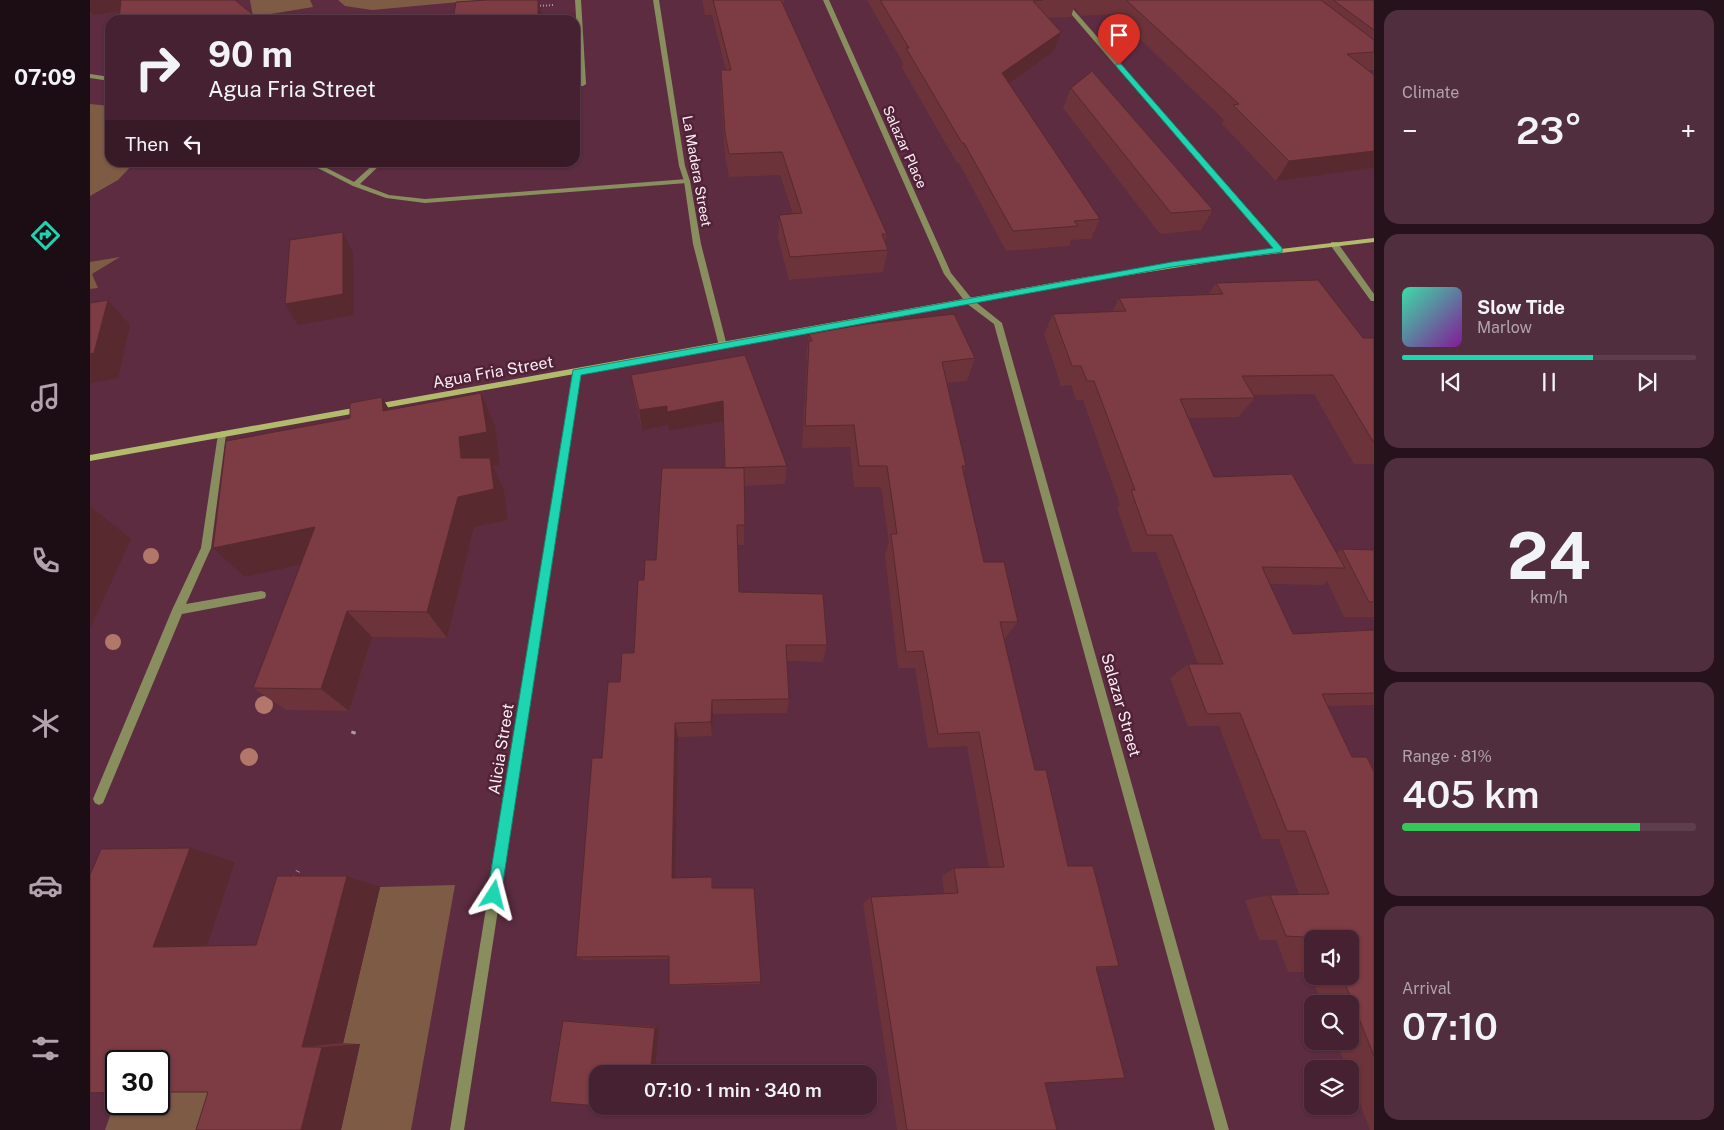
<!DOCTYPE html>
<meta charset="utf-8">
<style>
body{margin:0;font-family:"Public Sans",sans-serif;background:#502e3d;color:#f1f3f6;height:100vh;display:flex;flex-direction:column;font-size:19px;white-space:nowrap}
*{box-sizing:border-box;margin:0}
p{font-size:16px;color:#b0a3ab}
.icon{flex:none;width:28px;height:28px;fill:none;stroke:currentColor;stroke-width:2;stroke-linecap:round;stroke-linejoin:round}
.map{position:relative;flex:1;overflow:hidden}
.details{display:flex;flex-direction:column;gap:10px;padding:10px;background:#26121b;width:350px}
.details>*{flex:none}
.hud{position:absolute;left:15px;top:15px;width:475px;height:152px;border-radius:15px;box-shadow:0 1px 4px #0004,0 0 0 1px #5e3e4d;background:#462131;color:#f1f3f6;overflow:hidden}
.buttons{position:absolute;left:1214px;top:930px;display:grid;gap:10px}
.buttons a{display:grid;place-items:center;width:55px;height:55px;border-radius:10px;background:#462131;box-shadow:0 1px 4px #0004,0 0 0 1px #5e3e4d;font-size:25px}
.speed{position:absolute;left:15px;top:1050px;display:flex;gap:10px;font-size:25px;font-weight:700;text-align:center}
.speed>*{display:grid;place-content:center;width:65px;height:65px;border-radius:50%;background:#462131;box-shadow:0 1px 4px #0004,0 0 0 1px #5e3e4d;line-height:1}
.speed .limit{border:2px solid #111;border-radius:8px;background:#fff;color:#111}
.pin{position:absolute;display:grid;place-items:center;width:42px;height:42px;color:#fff;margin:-51px -21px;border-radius:50% 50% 50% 0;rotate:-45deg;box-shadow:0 0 5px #0007}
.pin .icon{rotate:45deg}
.me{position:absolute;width:55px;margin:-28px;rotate:9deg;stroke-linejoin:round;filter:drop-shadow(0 0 4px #0008)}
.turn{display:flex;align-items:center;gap:18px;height:105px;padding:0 20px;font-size:22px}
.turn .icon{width:65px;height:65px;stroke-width:2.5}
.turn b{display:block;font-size:35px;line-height:42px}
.then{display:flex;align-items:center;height:48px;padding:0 20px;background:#0003;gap:10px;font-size:19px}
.big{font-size:38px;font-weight:600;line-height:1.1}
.details .card{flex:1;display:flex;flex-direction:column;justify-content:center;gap:8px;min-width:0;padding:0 18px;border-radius:15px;background:#502e3d}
.details .dial{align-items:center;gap:0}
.dial b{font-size:65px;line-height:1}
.song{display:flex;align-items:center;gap:15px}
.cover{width:60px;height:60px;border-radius:8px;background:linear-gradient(135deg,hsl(160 70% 55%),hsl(290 70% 35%))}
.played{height:5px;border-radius:2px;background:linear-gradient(90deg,#1ed5b1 65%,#5e3e4d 65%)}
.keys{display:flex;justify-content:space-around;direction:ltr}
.heat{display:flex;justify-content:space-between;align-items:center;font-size:28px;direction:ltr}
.charge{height:8px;border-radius:4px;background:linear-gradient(90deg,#34c759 81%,#5e3e4d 0)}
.trip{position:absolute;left:499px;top:1065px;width:288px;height:50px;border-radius:15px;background:#462131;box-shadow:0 1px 4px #0004,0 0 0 1px #5e3e4d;font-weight:600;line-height:50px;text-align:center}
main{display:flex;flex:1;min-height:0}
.dock{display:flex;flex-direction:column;width:90px;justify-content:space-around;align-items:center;background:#1c0d14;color:#b0a3ab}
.dock .icon{width:35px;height:35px}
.dock .selected{color:#1ed5b1}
.dock b{font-size:22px;color:#f1f3f6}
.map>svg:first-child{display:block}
</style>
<main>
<nav class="dock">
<b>07:09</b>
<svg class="icon selected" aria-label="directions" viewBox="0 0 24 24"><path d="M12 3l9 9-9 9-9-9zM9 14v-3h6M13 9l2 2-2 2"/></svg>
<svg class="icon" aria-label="music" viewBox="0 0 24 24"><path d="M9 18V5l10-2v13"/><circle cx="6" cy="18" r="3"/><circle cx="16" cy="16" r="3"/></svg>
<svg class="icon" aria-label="phone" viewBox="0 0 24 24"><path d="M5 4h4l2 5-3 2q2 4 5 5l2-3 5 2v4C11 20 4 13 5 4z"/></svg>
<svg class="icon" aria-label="climate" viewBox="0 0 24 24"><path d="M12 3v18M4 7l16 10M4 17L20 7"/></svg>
<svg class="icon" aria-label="car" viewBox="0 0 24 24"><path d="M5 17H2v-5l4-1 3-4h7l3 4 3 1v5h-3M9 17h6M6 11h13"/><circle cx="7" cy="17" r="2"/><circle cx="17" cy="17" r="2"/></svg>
<svg class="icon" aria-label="filters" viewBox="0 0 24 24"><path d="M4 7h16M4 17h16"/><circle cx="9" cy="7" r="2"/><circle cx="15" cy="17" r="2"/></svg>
</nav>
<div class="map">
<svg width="1284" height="1130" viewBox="0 0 1284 1130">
<rect width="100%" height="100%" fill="#5d2c41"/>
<!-- green -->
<g fill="#7d5b45">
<path d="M 160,0 L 220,0 L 223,7 L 163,17 Z"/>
<path d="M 248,0 L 391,0 L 282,10 L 255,6 Z"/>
<path d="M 0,104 L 20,106 L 20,162 L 44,163 L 28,180 L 0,196 Z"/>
<path d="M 30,257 L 2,274 L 8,288 L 0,289 L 0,262 Z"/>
<path d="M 365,885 L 321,1130 L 251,1130 L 253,1043 L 290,887 Z"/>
<path d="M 69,1084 L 168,1084 L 155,1130 L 15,1130 L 26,1099 L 26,1104 L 69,1104 Z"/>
</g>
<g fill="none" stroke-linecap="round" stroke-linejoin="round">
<!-- path-far1 -->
<path stroke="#b497a3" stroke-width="2" stroke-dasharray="1 2" stroke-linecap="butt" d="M 447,6 L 464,5"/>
<!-- path -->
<g stroke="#b497a3" stroke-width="4.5" stroke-dasharray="3 5" stroke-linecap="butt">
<path d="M 263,734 L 265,728"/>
<path d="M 204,879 L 208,871"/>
</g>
<!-- lane -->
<g fill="#888e5e" fill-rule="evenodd">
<path d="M 485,0 L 491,0 L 496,84 L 493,86 L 485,86 L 485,82 L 490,82 Z"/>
<path d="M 0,74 L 20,77 L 20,81 L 0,78 Z"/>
<path d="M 216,162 L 225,162 L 264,182 L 286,162 L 293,162 L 270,184 L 299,195 L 335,199 L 597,179 L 600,181 L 597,183 L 335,203 L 296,198 L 263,186 Z"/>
<path d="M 132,431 L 136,434 L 121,548 L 96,604 L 171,591 L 175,592 L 176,595 L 175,598 L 171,599 L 92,614 L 13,803 L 9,805 L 5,803 L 3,799 L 82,610 L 111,548 L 128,434 Z"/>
</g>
<!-- street -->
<g fill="#888e5e" fill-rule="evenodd">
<path d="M 563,0 L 569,0 L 595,166 L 600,181 L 611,244 L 637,346 L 633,349 L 629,346 L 603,244 L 594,181 L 589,166 Z"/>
<path d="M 733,0 L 739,0 L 861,273 L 882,299 L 912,323 L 1139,1130 L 1125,1130 L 904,324 L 876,303 L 854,274 Z"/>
<path d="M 969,0 L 975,0 L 1192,248 L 1192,252 L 1186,252 Z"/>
<path d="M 1241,242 L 1247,242 L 1284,294 L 1284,301 L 1281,301 L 1241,246 Z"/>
<path d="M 487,369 L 491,372 L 374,1130 L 360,1130 L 483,372 Z"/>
</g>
<!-- secondary -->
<path fill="#b2bb6c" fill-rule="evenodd" d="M 1284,238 L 1284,242 L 1140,259 L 996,282 L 0,461 L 0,455 L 996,277 L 1140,255 Z"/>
</g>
<!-- trees -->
<g fill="#b27768">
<circle cx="61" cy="556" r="8"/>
<circle cx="23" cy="642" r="8"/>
<circle cx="174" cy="705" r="9"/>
<circle cx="159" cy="757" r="9"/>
</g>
<!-- wall -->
<g fill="#6c333a" fill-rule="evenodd">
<path d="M 612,0 L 694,0 L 694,7 L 797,234 L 795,243 L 798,250 L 793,272 L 699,280 L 688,238 L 689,215 L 703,214 L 690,175 L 639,177 L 635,156 L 631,92 L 631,70 L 636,70 L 622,15 L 615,15 Z"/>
<path d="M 777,0 L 1284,0 L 1284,70 L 1278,70 L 1284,75 L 1284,168 L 1186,181 L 1132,124 L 1134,120 L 1024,14 L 991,16 L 984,7 L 981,17 L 958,18 L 971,32 L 964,51 L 919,84 L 1010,219 L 1001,239 L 981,240 L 979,246 L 916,251 L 869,163 L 867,163 L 812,68 L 813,63 Z"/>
<path d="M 981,88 L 1123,210 L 1111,230 L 1070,234 L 973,108 Z"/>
<path d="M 1126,283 L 1273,338 L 1284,338 L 1284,464 L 1264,464 L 1224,394 L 1163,395 L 1165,398 L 1148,417 L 1098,418 L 1124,477 L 1247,553 L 1252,549 L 1284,550 L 1284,617 L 1254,617 L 1237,581 L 1233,585 L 1180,584 L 1203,634 L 1284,630 L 1284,705 L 1238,706 L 1262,757 L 1284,772 L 1284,1130 L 1280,1130 L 1260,1078 L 1260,1069 L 1257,1069 L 1246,1041 L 1260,1041 L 1260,1004 L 1232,1004 L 1220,972 L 1198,972 L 1186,940 L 1169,940 L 1155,900 L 1180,895 L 1209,894 L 1189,839 L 1172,839 L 1129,726 L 1098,726 L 1080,678 L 1098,664 L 1108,664 L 1066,552 L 1042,552 L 1027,508 L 1030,505 L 993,400 L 986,400 L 981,385 L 971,386 L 954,334 L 963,314 L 1022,312 L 1029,298 L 1118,295 ZM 1222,939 L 1260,976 L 1222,976 Z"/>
<path d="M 719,334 L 885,358 L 877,381 L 857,383 L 876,466 L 873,473 L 894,562 L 928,622 L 914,639 L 945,770 L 978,866 L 1029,966 L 1006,969 L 955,1083 L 967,1130 L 807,1130 L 773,903 L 781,897 L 854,893 L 852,876 L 864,868 L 899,868 L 877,746 L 838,748 L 825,668 L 808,668 L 795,554 L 799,542 L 791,487 L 764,487 L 760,447 L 712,448 L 717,359 L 716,358 Z"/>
<path d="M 655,355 L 697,466 L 695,484 L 654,486 L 654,545 L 647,545 L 649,592 L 737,645 L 733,662 L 697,661 L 699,699 L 697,713 L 623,714 L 622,736 L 588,737 L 585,878 L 622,877 L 623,888 L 671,982 L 670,984 L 583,986 L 579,985 L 579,959 L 494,960 L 486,957 L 512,758 L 530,682 L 544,653 L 554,580 L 566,560 L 634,468 L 633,421 L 579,431 L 578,425 L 552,430 L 544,395 L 541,375 Z"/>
<path d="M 391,393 L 405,426 L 410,464 L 403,466 L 414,490 L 418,520 L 384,527 L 357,638 L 282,637 L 259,711 L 196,710 L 163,688 L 210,565 L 155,577 L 299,410 Z"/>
<path d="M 145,862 L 117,946 L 166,945 L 257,876 L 290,887 L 253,1043 L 270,1044 L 251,1130 L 106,1130 L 118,1092 L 69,1061 Z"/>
<path d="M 473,1021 L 482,1021 L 569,1027 L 565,1074 Z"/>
</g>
<!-- shaded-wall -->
<g fill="#58292f">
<path d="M 0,0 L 44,0 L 49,8 L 3,15 L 0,11 Z"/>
<path d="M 448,0 L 449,0 L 453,20 L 448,20 Z"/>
<path d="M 971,32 L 964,51 L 906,93 L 912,73 Z"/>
<path d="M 1284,151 L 1284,168 L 1186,181 L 1199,161 Z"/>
<path d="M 253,232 L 263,253 L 264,315 L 208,325 L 195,304 Z"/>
<path d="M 18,300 L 40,325 L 28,378 L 0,383 L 0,354 Z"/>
<path d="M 391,393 L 405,426 L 410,464 L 403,466 L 414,490 L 418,520 L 384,527 L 357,638 L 337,612 L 368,497 L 371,458 L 369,437 Z"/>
<path d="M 292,397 L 311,430 L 293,411 Z"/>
<path d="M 633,401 L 633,421 L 579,431 L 578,425 L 552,430 L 549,410 L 577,406 Z"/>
<path d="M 1,507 L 41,539 L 0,629 L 0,508 Z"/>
<path d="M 225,527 L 250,556 L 155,577 L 123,548 Z"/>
<path d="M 257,611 L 282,637 L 259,711 L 231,689 Z"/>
<path d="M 622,700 L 623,714 L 622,736 L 621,722 Z"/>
<path d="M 585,723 L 588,737 L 585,885 L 582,878 Z"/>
<path d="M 100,848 L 145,862 L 115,952 L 63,947 Z"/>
<path d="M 257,876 L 290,887 L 253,1043 L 212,1047 Z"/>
<path d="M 569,1027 L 565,1074 L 560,1074 L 565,1028 Z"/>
<path d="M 270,1044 L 251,1130 L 211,1130 L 232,1047 Z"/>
</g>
<!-- building -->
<g fill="#7d3b43" stroke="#58292f">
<path d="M 31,0 L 145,0 L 167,18 L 156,20 L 29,20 Z"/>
<path d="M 397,0 L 448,0 L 448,20 L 363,20 L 366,2 Z"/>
<path d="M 623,0 L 691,0 L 797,234 L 792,234 L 798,250 L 700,257 L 689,215 L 712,213 L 692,152 L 639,154 L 635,133 L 631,70 L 641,70 Z"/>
<path d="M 790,0 L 953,0 L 943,1 L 971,32 L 912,73 L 1010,219 L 984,221 L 988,226 L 923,231 L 874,143 L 872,143 L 816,48 L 819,48 Z"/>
<path d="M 1036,0 L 1231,0 L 1284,40 L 1284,52 L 1257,54 L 1284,75 L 1284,151 L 1199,161 L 1143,105 L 1149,104 Z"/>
<path d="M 1243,0 L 1284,0 L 1284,30 Z"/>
<path d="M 1002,71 L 1123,210 L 1081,213 L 981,88 Z"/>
<path d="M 253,232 L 253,294 L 195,304 L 200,240 Z"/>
<path d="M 1228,280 L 1273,338 L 1284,338 L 1284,443 L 1243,375 L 1152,376 L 1165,398 L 1090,399 L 1124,477 L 1202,474 L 1255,568 L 1172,567 L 1203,634 L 1284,630 L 1284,693 L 1232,694 L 1262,757 L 1277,757 L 1284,772 L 1284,1056 L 1252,976 L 1260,976 L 1260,939 L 1222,939 L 1222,960 L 1214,937 L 1196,936 L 1180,895 L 1239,894 L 1215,831 L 1197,831 L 1150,713 L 1117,714 L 1098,664 L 1133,664 L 1082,535 L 1057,535 L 1041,490 L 1045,490 L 1004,381 L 997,381 L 991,366 L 982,366 L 963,314 L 1036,311 L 1029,298 L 1133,294 L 1126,283 Z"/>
<path d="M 18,300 L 4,353 L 0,354 L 0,303 Z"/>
<path d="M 864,314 L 885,358 L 852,362 L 876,466 L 872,466 L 894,562 L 914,562 L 928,622 L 910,622 L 945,770 L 956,770 L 978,866 L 1003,866 L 1029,966 L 1006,967 L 1035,1078 L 955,1083 L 967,1130 L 817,1130 L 781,897 L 868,893 L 864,868 L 914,867 L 889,732 L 848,734 L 833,651 L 816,652 L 801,534 L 807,534 L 797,466 L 769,466 L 764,425 L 715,426 L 719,341 L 722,341 L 719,334 L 776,324 Z"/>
<path d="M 655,355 L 697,466 L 635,468 L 633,401 L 577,412 L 577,406 L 549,410 L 541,375 Z"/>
<path d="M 391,393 L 397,432 L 369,437 L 371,458 L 400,458 L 404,489 L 368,497 L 337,612 L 257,611 L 231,689 L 163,688 L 225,527 L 123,548 L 136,441 L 260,418 L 260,403 L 292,397 L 293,411 Z"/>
<path d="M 572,468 L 654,468 L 655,525 L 647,525 L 649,592 L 733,594 L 737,645 L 696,645 L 699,699 L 622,700 L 621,722 L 585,723 L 582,878 L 622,877 L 622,888 L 664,888 L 671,982 L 579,985 L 579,956 L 486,957 L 502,758 L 512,758 L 518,682 L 530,682 L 532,653 L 544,653 L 548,580 L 554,580 L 555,560 L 566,560 Z"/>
<path d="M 1252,549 L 1284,550 L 1284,602 L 1279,602 Z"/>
<path d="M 100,848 L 63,947 L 166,945 L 187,876 L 257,876 L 212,1047 L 232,1047 L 211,1130 L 106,1130 L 118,1092 L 69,1092 L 69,1061 L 26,1061 L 26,1092 L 0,1093 L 0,875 L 11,849 Z"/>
<path d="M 473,1021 L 565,1028 L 560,1074 L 508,1074 L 508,1106 L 460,1102 Z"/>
<path d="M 514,1106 L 557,1106 L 557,1110 Z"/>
</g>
<!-- route -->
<path fill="#1ed5b1" stroke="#148a73" d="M 1026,64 L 1031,64 L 1192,248 L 1192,252 L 1082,267 L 491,375 L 411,895 L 409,900 L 404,903 L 399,900 L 397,895 L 483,370 L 1082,262 L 1183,248 L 1026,66 Z"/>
<g text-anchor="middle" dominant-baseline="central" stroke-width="5" stroke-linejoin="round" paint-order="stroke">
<!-- far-street labels -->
<g font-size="14" fill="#fceff4" stroke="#512237">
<text transform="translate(815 147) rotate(66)">Salazar Place</text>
<text transform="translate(607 171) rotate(80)">La Madera Street</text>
</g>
<!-- street labels -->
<g font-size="16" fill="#fceff4" stroke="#512237">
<text transform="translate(403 372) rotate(-10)">Agua Fria Street</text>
<text transform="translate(1031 705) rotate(74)">Salazar Street</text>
<text transform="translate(411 749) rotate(-81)">Alicia Street</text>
</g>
</g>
</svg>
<div class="buttons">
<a><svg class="icon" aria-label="sound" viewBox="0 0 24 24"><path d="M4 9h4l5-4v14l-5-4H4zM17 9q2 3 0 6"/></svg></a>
<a><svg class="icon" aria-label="search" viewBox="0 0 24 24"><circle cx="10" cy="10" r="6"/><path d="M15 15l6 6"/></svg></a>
<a><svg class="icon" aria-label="layers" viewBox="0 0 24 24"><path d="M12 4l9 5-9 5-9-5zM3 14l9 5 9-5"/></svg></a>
</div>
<div class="speed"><div class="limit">30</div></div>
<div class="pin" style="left:1029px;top:65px;background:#d93025"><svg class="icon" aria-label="arrive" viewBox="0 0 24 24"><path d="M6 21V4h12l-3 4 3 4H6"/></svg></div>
<svg class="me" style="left:404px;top:895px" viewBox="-20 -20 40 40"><path d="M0-17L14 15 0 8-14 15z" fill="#1ed5b1" stroke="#fff" stroke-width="4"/></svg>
<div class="trip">07:10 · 1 min · 340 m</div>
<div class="hud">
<div class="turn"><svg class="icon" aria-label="right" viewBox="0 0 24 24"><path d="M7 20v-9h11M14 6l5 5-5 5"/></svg><div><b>90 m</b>Agua Fria Street</div></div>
<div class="then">Then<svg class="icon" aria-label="left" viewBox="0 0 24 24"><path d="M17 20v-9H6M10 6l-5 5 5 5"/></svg></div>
</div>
</div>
<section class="details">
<div class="card"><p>Climate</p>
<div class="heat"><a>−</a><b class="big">23°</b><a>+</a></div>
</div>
<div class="card">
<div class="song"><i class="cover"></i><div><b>Slow Tide</b><p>Marlow</p></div></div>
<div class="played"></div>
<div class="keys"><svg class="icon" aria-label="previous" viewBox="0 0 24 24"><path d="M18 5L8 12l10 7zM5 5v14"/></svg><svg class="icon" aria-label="pause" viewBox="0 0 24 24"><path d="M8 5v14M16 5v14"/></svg><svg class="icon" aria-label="next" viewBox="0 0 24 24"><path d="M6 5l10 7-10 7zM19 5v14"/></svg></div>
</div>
<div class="card dial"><b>24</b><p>km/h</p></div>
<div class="card"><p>Range · 81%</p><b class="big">405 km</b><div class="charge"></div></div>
<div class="card"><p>Arrival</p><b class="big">07:10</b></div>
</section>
</main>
